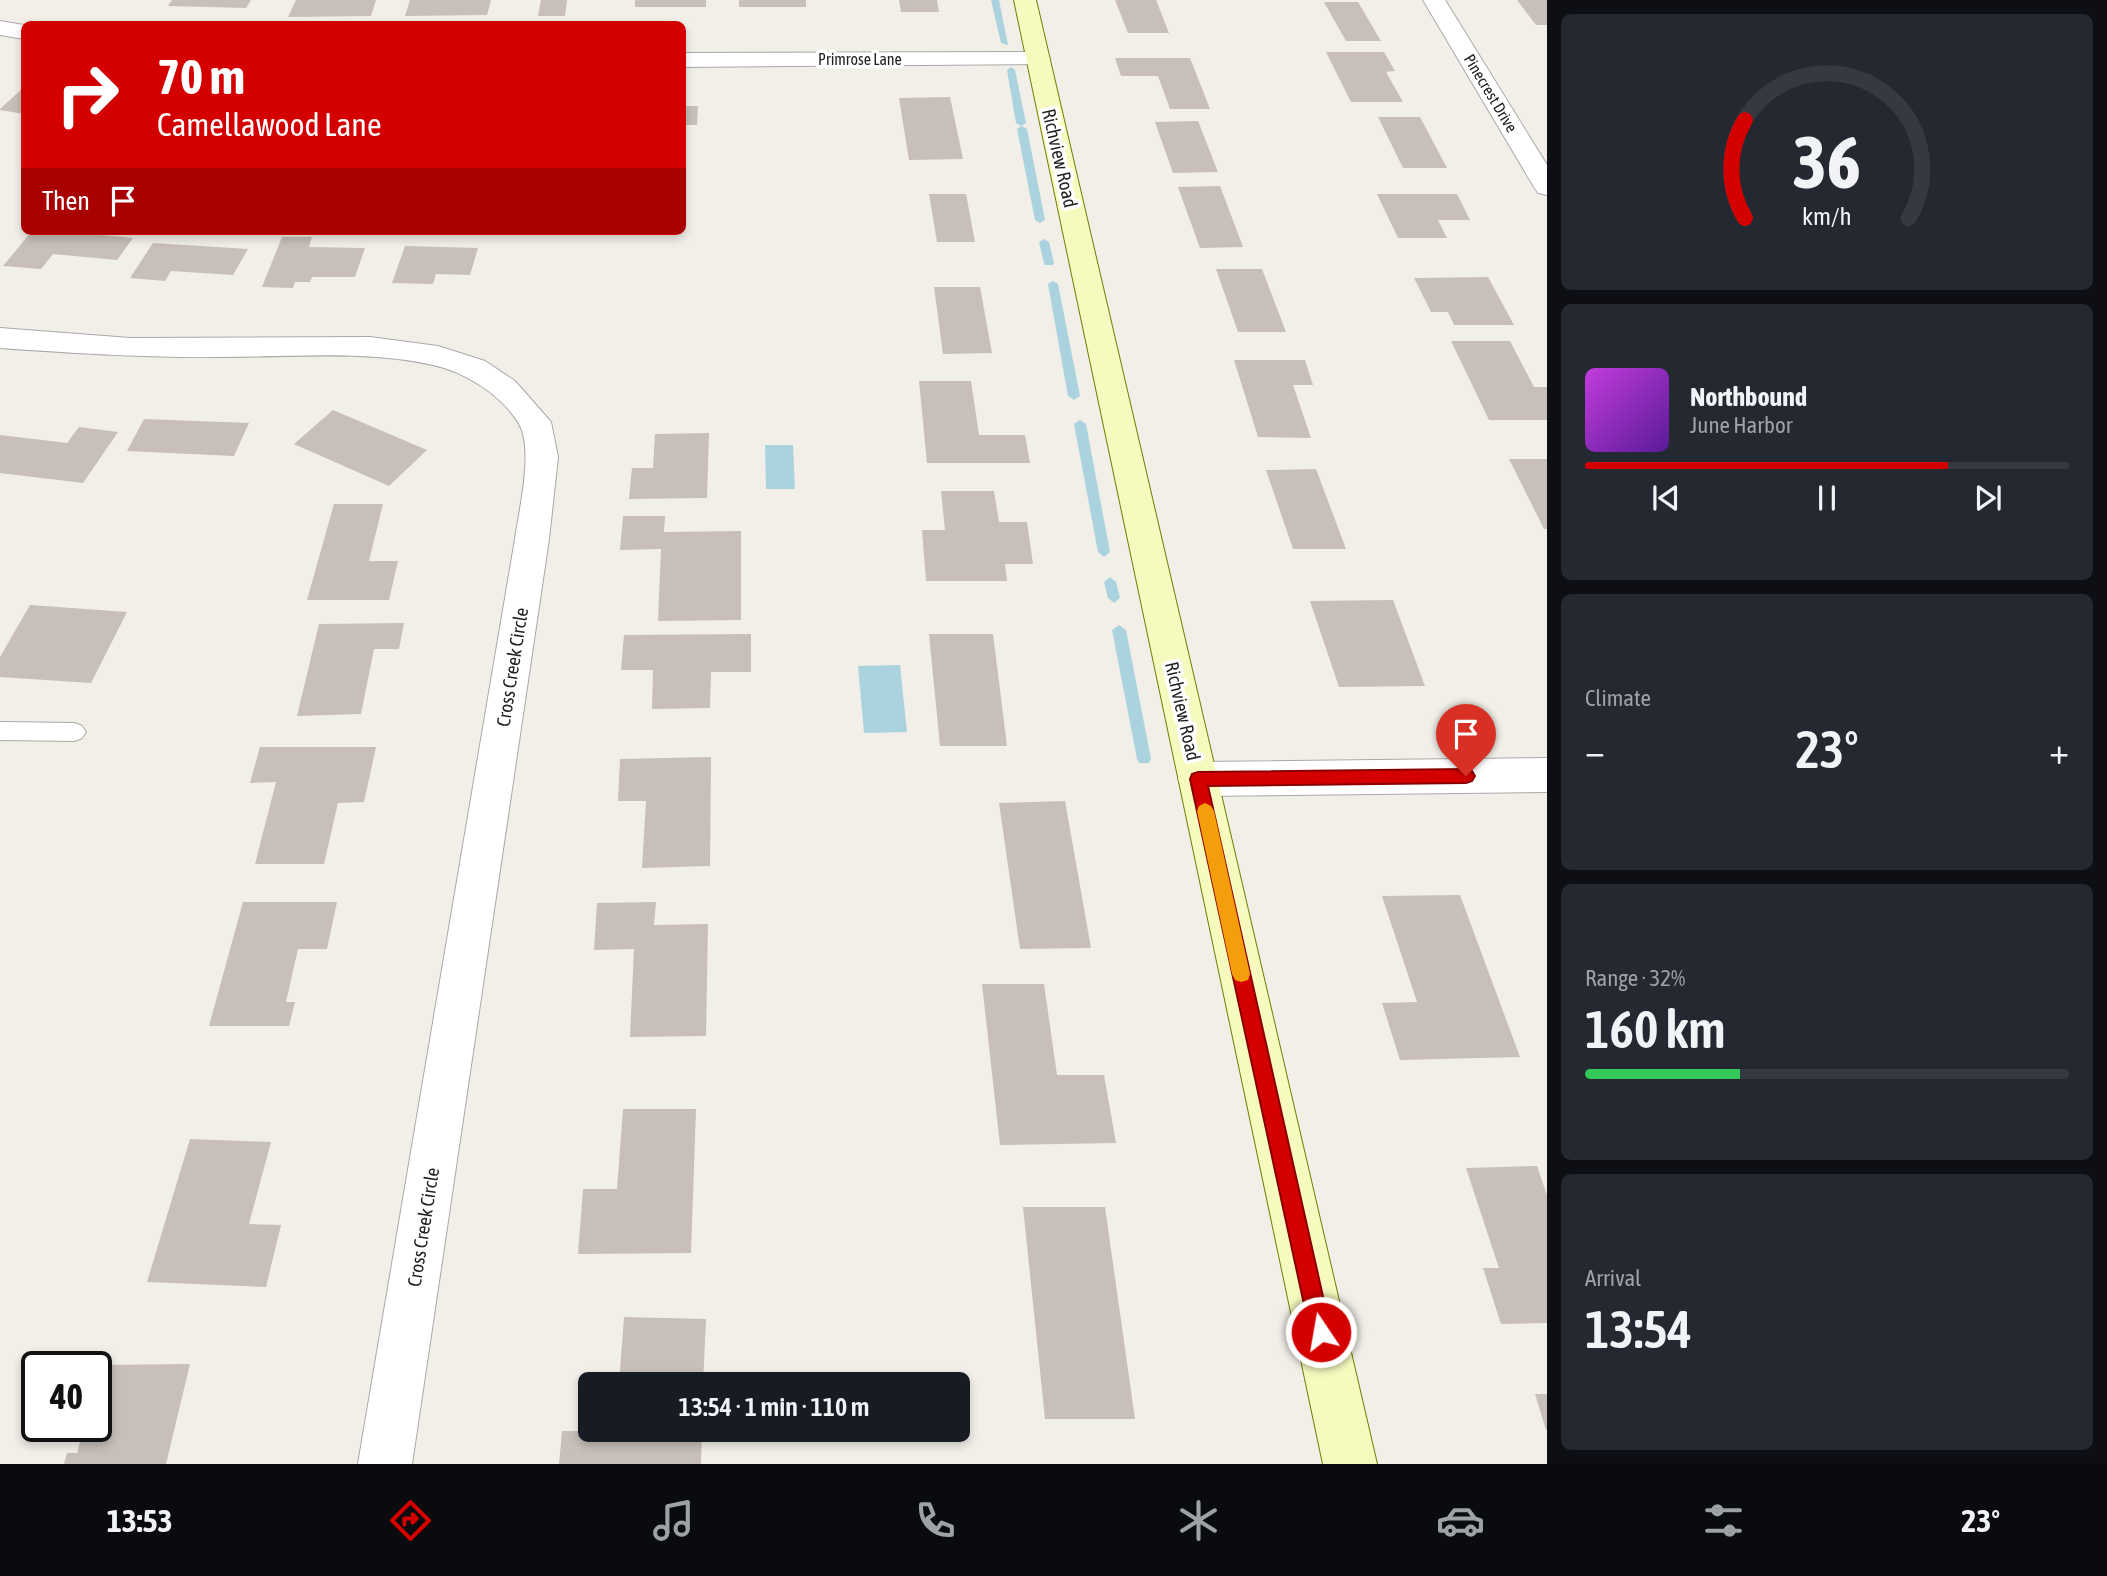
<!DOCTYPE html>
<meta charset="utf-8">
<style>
body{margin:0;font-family:"Asap Condensed",sans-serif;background:#242831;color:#f1f3f6;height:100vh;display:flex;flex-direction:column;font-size:26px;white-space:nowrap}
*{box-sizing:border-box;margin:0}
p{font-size:23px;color:#9ea1a6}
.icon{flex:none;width:38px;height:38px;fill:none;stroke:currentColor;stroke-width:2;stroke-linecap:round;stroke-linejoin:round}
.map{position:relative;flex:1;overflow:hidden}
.drawer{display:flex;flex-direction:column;gap:14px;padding:14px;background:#0d0f14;width:560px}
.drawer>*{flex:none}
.banner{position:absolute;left:21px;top:21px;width:665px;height:214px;border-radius:10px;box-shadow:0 4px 10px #0003;background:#d40000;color:#fff;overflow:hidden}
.speed{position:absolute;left:21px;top:1351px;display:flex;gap:14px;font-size:35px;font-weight:700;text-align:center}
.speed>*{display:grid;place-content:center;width:91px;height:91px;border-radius:50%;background:#171b24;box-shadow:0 4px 10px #0003;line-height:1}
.speed .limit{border:4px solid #111;border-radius:10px;background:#fff;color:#111}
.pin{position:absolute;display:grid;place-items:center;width:60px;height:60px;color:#fff;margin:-72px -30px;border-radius:50% 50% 50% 0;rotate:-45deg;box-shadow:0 0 7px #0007}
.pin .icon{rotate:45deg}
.me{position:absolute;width:77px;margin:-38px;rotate:348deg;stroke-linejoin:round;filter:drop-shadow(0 0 5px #0008)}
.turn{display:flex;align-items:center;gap:24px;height:147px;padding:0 21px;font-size:32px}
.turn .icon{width:91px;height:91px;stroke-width:2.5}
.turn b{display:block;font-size:49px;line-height:60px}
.then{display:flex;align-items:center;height:66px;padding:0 21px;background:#0003;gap:14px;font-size:26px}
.big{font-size:52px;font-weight:600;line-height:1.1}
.drawer .tile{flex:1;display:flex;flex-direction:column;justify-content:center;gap:10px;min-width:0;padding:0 24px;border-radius:10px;background:#242831}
.drawer .dial{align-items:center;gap:0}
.dial svg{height:182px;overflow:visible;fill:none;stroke:#363941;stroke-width:7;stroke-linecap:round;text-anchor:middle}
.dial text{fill:#f1f3f6;stroke:none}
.song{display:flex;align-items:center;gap:21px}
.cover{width:84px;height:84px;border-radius:10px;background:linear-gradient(135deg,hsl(290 70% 55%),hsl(270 70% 35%))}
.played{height:7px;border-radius:4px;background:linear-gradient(90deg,#d40000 75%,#363941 75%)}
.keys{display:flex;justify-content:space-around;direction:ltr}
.heat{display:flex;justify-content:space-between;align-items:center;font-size:38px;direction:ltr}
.charge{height:10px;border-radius:5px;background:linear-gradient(90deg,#34c759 32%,#363941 0)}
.trip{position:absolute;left:578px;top:1372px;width:392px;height:70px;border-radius:10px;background:#171b24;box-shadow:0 4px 10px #0003;font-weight:600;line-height:70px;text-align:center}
.tabs{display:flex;height:112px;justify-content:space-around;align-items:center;background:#090b0e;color:#9ea1a6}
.tabs .icon{width:49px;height:49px}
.tabs .active{color:#d40000}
.tabs b{font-size:32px;color:#f1f3f6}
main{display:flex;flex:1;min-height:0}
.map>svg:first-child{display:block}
</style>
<main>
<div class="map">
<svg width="1547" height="1464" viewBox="0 0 1547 1464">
<rect width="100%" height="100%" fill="#f2efe9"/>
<!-- water -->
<g fill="#aad3df">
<path d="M 765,445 L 793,445 L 795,489 L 766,489 Z"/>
<path d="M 900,665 L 907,732 L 864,733 L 858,666 Z"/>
</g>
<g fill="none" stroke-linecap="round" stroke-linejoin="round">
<!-- stream -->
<g fill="#aad3df" fill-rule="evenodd">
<path d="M 991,0 L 999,0 L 1008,45 L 1001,43 Z"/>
<path d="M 1011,67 L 1015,70 L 1026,123 L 1021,126 L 1016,123 L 1007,70 Z"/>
<path d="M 1022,126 L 1027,129 L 1045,220 L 1040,223 L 1035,220 L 1017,129 Z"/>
<path d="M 1044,239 L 1049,242 L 1054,263 L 1053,265 L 1045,265 L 1044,263 L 1039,242 Z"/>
<path d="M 1053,281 L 1058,284 L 1080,396 L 1074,400 L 1068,396 L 1048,284 Z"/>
<path d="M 1080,420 L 1086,424 L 1110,552 L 1104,557 L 1098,552 L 1074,424 Z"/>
<path d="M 1110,577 L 1116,582 L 1120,598 L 1114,603 L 1108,598 L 1104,582 Z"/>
<path d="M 1119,625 L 1126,630 L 1151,759 L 1149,763 L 1139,763 L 1137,759 L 1112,630 Z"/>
</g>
</g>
<!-- building -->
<g fill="#c7bfb8">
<path d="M 172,0 L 251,0 L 246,8 L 168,6 Z"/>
<path d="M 296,0 L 376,0 L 371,16 L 288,17 Z"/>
<path d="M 410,0 L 491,0 L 487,15 L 405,16 Z"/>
<path d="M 541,0 L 567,0 L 565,16 L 538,16 Z"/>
<rect x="635" y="0" width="71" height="7"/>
<rect x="739" y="0" width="67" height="7"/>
<path d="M 899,0 L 937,0 L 939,12 L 901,12 Z"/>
<path d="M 1115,0 L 1156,0 L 1169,33 L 1128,33 Z"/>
<path d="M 1517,0 L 1547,0 L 1547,25 L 1536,25 Z"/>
<path d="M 1324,2 L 1358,2 L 1381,41 L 1346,41 Z"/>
<path d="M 1326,52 L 1384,52 L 1395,71 L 1386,72 L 1403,102 L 1351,102 Z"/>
<path d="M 1115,58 L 1190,58 L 1210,109 L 1170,109 L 1158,76 L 1121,76 Z"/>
<path d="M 24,87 L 24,114 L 0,110 L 0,109 Z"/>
<path d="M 950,97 L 963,159 L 909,160 L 899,98 Z"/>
<path d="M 682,106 L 698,106 L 697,125 L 682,125 Z"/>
<path d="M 1378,117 L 1420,117 L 1447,168 L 1403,168 Z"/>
<path d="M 1198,121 L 1218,172 L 1173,173 L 1155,122 Z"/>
<path d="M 1220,186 L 1243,247 L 1200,248 L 1178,187 Z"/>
<path d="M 929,194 L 966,194 L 975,242 L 937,242 Z"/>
<path d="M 1377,194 L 1457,194 L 1470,220 L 1438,220 L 1447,238 L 1398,238 Z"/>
<path d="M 32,231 L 59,231 L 133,238 L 117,260 L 53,254 L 41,269 L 3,266 Z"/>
<path d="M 282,237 L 312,237 L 309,247 L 365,248 L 355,277 L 312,277 L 310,282 L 295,282 L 293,288 L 262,287 Z"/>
<path d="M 153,243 L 248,249 L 233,275 L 171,271 L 165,281 L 130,278 Z"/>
<path d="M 405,246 L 478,248 L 470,275 L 436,274 L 433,284 L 392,283 Z"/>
<path d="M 1216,269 L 1262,269 L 1286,332 L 1238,332 Z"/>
<path d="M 1488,277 L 1514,325 L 1454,325 L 1448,312 L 1431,312 L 1414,278 Z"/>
<path d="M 934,287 L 980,287 L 992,353 L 943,354 Z"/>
<path d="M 1451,341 L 1510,341 L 1534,387 L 1547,387 L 1547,420 L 1489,420 Z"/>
<path d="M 1234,360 L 1305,360 L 1313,385 L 1293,385 L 1311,438 L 1258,437 Z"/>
<path d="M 919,381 L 971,381 L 979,435 L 1025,435 L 1030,463 L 927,463 Z"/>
<path d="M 333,410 L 427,450 L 389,486 L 294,444 Z"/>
<path d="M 144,419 L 249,423 L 234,456 L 127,451 Z"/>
<path d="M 79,427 L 118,432 L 83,483 L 0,473 L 0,435 L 67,443 Z"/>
<path d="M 709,433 L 707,498 L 629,499 L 632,468 L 653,468 L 655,434 Z"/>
<path d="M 1509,459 L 1547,459 L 1547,529 L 1544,529 Z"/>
<path d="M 1316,469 L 1346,549 L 1293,549 L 1266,470 Z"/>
<path d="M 941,491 L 994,491 L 999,522 L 1027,522 L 1033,564 L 1005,564 L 1007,581 L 926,581 L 922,530 L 945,530 Z"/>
<path d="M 334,504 L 383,504 L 369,561 L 398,561 L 389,600 L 307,600 Z"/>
<path d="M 623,516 L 665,516 L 664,532 L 741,531 L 741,620 L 658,621 L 661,549 L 620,550 Z"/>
<path d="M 1393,600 L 1425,686 L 1339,687 L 1310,601 Z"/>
<path d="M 30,605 L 127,612 L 91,683 L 0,677 L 0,657 Z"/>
<path d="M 404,623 L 399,649 L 374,649 L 361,714 L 297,716 L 319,624 Z"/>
<path d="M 751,634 L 751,672 L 711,672 L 710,708 L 652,709 L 653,670 L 621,670 L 624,635 Z"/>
<path d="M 929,634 L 993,634 L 1007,746 L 940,746 Z"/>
<path d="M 260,747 L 376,747 L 364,802 L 338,803 L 324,864 L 255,864 L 276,782 L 250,783 Z"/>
<path d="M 711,757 L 710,866 L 642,868 L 646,801 L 618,801 L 620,759 Z"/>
<path d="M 1065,801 L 1091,948 L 1020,949 L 999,803 Z"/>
<path d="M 1460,895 L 1520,1057 L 1400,1060 L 1382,1003 L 1417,1002 L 1382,896 Z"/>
<path d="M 243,902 L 337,902 L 327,949 L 298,949 L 286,1002 L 295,1002 L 289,1026 L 209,1026 Z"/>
<path d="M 656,902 L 654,925 L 708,924 L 706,1036 L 630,1037 L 634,949 L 594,950 L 597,903 Z"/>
<path d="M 982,984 L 1044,984 L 1057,1075 L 1104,1075 L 1116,1143 L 1000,1145 Z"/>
<path d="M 623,1109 L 696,1109 L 691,1253 L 578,1254 L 583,1189 L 617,1189 Z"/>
<path d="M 190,1139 L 271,1142 L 249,1224 L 281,1225 L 266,1287 L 147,1282 Z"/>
<path d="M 1537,1166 L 1547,1195 L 1547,1323 L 1501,1324 L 1483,1268 L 1499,1268 L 1466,1168 Z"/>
<path d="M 1023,1207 L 1105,1207 L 1135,1419 L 1045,1419 Z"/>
<path d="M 624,1317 L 706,1319 L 703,1384 L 619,1384 Z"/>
<path d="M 190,1364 L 166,1464 L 64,1464 L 67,1453 L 77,1453 L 84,1426 L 96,1426 L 96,1381 L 100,1365 Z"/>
<path d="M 1535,1394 L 1547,1394 L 1547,1430 L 1546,1430 Z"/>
<path d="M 702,1430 L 701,1464 L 559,1464 L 562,1431 Z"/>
</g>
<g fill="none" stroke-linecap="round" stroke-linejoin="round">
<!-- lane casing -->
<g stroke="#a9a9a9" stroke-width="2">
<path id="lane" d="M 0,722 L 75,723 L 82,726 L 86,732 L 82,738 L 75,741 L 0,740 Z"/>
</g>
<!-- street casing -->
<g stroke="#a9a9a9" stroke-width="2">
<g id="street">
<path d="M 1423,0 L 1445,0 L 1547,165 L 1547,195 L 1538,193 L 1534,187 Z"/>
<path d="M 0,21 L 24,25 L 24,39 L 0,35 Z"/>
<path d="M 1038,52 L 1047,54 L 1050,59 L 1047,64 L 682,67 L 682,53 Z"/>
<path d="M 0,328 L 130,338 L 370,337 L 438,346 L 485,361 L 515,381 L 551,422 L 558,457 L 549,539 L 412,1464 L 358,1464 L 515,539 C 519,510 534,450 519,424 C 502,395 465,372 433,365 C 365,350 292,357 222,357 C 147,358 74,353 0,348 Z"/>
<path d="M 1547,758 L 1547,792 L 1198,796 L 1184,791 L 1178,779 L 1184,767 L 1198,762 Z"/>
</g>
</g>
<!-- secondary casing -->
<g stroke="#707d05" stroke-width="2">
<path id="secondary" d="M 1014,0 L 1036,0 L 1377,1464 L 1323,1464 Z"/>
</g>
<!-- lane -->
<use href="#lane" fill="#fff" fill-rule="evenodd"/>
<!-- street -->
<use href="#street" fill="#fff" fill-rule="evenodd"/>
<!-- secondary -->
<use href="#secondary" fill="#f7fabf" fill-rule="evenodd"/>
</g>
<!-- route -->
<path fill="#d40000" stroke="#8a0000" stroke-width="2" d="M 1466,769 L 1472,771 L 1475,776 L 1472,781 L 1466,783 L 1208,786 L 1331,1332 L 1328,1340 L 1321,1343 L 1313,1340 L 1310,1332 L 1190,779 L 1192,774 L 1198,772 Z"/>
<!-- slow -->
<path fill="#f59e0b" d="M 1205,803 L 1211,806 L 1214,811 L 1250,974 L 1248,980 L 1241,982 L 1235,980 L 1232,974 L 1197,811 L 1199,806 Z"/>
<g text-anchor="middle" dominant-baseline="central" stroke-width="7" stroke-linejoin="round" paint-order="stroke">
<!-- far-street labels -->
<g font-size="16" fill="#222" stroke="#fff">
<text x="860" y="59">Primrose Lane</text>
<text transform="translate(1491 93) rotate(59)">Pinecrest Drive</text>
</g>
<!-- street labels -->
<g font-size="19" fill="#222" stroke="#fff">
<text transform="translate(1060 158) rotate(77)">Richview Road</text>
<text transform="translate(512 667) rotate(-81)">Cross Creek Circle</text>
<text transform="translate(1183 711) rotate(77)">Richview Road</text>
<text transform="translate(423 1227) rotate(-81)">Cross Creek Circle</text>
</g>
</g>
</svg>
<div class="speed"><div class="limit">40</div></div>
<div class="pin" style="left:1466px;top:776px;background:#d93025"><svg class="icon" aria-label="arrive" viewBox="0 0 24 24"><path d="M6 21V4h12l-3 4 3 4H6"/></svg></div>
<svg class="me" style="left:1321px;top:1332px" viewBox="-20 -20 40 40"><circle r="17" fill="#d40000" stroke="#fff" stroke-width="3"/><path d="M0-11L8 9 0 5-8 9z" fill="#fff"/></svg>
<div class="trip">13:54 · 1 min · 110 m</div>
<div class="banner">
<div class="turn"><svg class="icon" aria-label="right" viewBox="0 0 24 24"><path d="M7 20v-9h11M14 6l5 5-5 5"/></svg><div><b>70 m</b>Camellawood Lane</div></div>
<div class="then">Then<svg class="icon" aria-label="arrive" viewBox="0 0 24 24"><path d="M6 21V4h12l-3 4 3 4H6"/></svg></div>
</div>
</div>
<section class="drawer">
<div class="tile dial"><svg viewBox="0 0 100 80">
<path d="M14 69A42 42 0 1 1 86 69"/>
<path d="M14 69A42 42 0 0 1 14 26" stroke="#d40000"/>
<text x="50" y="56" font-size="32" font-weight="700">36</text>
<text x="50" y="72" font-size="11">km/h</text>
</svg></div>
<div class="tile">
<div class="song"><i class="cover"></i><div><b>Northbound</b><p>June Harbor</p></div></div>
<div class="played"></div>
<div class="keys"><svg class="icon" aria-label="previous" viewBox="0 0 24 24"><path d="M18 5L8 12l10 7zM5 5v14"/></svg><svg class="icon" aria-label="pause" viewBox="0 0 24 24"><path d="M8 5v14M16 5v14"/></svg><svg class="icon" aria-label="next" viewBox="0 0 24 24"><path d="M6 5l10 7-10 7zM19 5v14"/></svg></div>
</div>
<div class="tile"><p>Climate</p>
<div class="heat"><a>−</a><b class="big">23°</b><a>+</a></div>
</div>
<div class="tile"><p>Range · 32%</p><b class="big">160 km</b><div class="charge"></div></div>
<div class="tile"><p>Arrival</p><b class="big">13:54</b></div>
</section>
</main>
<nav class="tabs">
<b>13:53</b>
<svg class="icon active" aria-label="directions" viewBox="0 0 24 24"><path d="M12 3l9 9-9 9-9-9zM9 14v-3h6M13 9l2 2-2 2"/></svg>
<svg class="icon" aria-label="music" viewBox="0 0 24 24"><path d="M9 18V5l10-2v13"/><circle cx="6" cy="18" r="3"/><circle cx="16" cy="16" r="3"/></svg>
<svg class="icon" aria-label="phone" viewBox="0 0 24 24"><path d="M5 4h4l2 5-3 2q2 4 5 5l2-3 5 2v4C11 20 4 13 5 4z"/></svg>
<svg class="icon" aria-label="climate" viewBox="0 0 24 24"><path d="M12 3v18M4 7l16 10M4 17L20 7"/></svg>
<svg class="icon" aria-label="car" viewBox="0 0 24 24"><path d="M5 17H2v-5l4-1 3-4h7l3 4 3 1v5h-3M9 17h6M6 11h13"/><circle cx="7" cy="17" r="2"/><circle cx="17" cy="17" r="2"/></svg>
<svg class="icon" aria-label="filters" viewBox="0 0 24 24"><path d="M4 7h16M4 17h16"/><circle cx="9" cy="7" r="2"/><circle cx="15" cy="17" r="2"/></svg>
<b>23°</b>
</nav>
